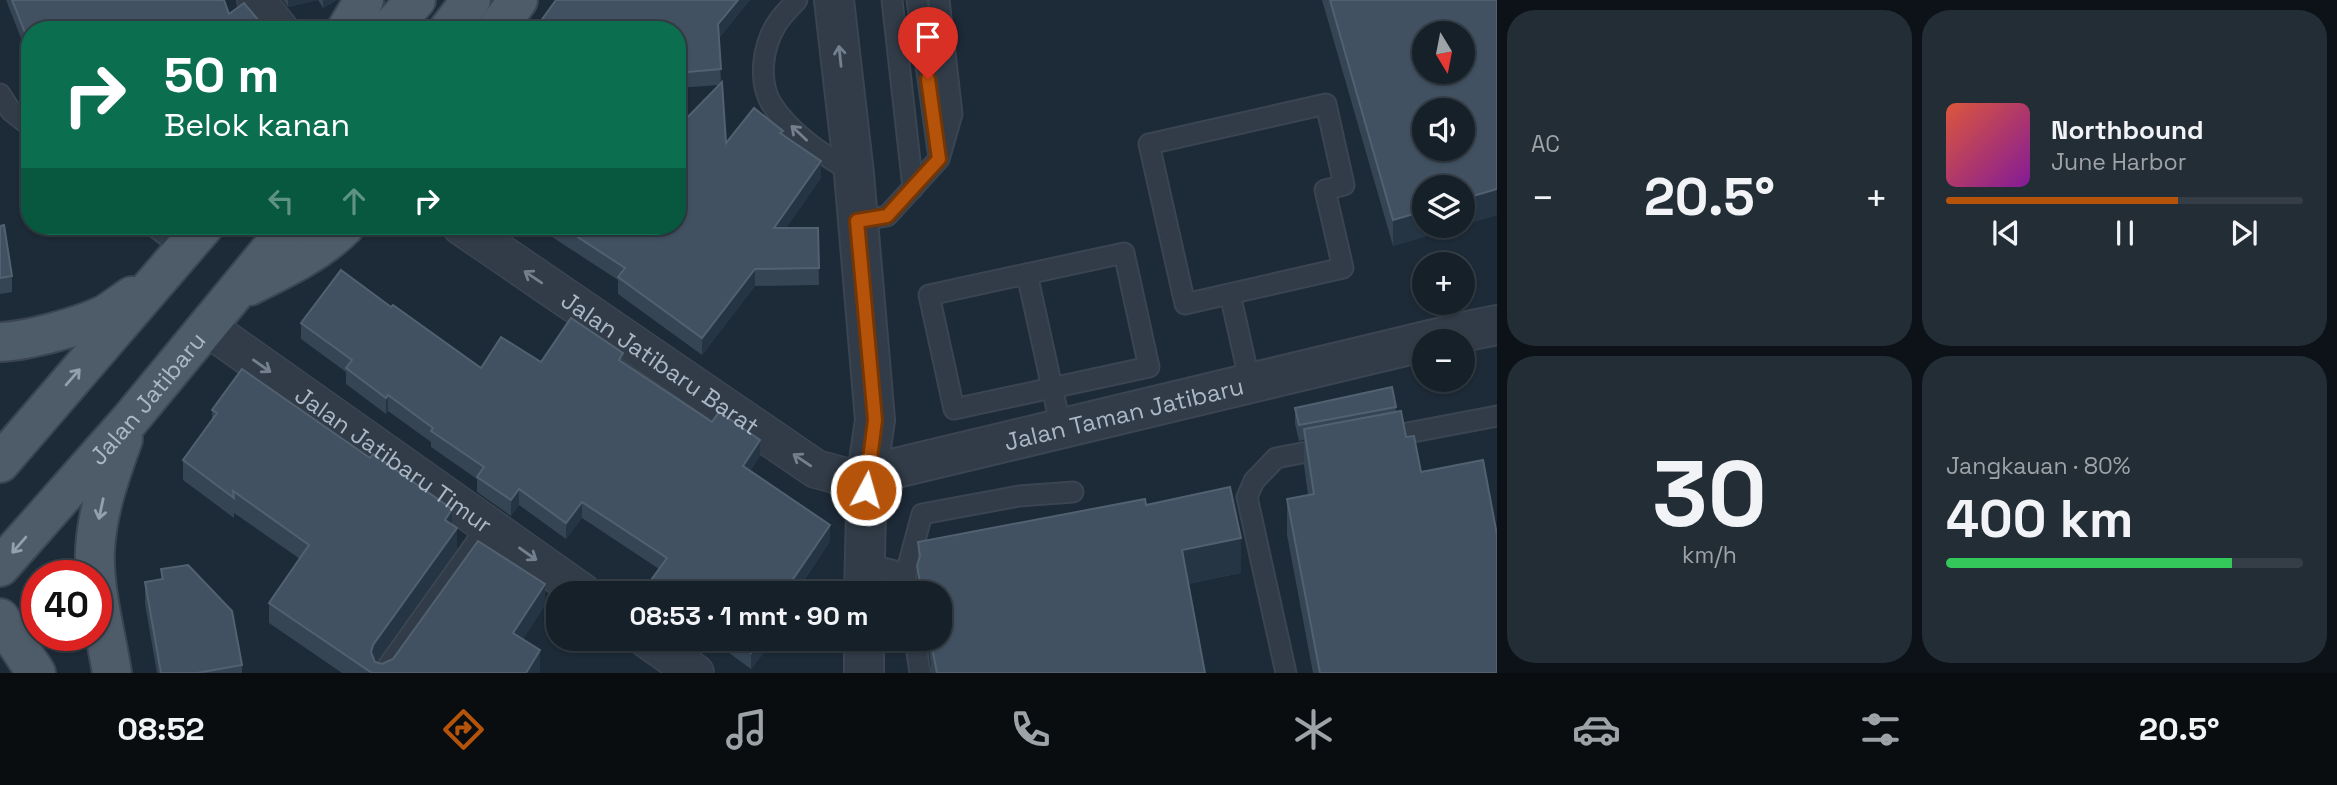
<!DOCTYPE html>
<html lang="id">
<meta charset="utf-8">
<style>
body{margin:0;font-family:"Space Grotesk",sans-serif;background:#232d35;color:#f1f3f6;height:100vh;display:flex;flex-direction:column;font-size:26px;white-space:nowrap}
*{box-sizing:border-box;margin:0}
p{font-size:23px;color:#9ea3a8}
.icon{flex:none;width:38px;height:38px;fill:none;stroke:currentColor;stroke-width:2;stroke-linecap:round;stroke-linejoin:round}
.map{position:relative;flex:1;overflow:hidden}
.sheet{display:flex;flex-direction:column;gap:10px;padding:10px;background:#0c1217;width:840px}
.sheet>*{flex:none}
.banner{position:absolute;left:21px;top:21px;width:665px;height:214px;border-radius:28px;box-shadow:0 2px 5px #0004,0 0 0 2px #353e46;background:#0b6e4f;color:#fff;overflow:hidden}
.needle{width:46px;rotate:170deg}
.fabs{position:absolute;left:1412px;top:21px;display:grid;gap:14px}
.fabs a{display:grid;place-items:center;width:63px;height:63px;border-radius:50%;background:#162029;box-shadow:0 2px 5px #0004,0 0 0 2px #353e46;font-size:35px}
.speed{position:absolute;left:21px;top:560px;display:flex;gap:14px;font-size:35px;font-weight:700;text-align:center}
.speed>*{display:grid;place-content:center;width:91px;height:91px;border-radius:50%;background:#162029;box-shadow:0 2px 5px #0004,0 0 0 2px #353e46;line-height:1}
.speed .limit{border:10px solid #d22;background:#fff;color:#111}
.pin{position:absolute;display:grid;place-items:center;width:60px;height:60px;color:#fff;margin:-72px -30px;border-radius:50% 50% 50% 0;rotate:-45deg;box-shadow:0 0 7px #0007}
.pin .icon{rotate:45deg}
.me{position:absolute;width:77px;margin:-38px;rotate:6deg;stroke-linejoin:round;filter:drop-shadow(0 0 5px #0008)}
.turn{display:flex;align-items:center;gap:24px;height:147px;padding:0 28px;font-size:32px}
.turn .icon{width:91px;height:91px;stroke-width:2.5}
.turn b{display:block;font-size:49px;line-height:60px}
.lanes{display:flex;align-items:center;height:66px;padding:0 28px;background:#0003;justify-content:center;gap:35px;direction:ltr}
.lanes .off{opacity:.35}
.big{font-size:52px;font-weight:800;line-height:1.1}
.sheet .widget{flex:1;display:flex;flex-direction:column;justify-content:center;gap:10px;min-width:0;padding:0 24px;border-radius:28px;background:#232d35}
.sheet .dial{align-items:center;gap:0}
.dial b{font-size:91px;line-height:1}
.song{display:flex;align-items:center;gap:21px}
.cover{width:84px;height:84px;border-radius:10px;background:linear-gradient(135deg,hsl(10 70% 55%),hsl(290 70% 35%))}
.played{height:7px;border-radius:4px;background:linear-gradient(90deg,#b45309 65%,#353e46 65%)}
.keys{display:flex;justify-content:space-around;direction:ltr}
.heat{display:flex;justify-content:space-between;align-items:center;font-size:38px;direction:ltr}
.charge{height:10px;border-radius:5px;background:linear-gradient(90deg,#34c759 80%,#353e46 0)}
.sheet .tiles{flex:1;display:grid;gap:10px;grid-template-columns:repeat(2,1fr)}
.trip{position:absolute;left:546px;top:581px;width:406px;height:70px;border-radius:28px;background:#162029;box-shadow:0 2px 5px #0004,0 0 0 2px #353e46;font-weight:800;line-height:70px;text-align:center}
.tabs{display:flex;height:112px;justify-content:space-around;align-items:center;background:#090d10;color:#9ea3a8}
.tabs .icon{width:49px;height:49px}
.tabs .on{color:#b45309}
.tabs b{font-size:32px;color:#f1f3f6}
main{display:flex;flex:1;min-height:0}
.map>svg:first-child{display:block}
</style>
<main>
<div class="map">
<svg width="1497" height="673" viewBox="0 0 1497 673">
<rect width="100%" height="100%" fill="#1d2a37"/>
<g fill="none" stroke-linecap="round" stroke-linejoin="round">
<!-- service casing -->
<g stroke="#3a4551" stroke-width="23">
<g id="service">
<path d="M 797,0 C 790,8 781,16 776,25 C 763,46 758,80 771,103 C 789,133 824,155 853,173"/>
<path d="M 892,0 L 913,188"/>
<path d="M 917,0 L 938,151"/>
<path d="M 0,94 L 11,111 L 30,126"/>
<path d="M 1326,104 L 1344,185 L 1325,190 L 1343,268 L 1185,304 L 1149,144 Z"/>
<path d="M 857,221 L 887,216 L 939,159 L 952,114 L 939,0"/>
<path d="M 154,226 L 184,249"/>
<path d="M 1124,253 L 1149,367 L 954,409 L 929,295 Z"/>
<path d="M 1027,274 L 1061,428"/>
<path d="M 1230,294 L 1250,383"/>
<path d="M 1381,438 L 1497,416"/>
<path d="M 864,564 L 892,570 L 905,577 L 908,593"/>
<path d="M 905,577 L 922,514 L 1019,496 L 1073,492"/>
<path d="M 915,639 L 920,673"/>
<path d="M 383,673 L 488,526"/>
<path d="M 1286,673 L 1247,497 L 1254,481 L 1276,458 L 1328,448"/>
</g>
</g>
<!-- minor casing -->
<g stroke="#3a4551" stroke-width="40">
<g id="minor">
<path d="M 256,0 L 280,30"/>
<path id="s1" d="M 461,226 L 816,469 L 846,477 L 867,475"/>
<path id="s2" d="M 207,327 L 583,593"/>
<path d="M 647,639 L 695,673"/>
</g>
</g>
<!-- tertiary casing -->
<g stroke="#3a4551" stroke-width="42">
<g id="tertiary">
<path d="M 834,0 L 854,174 L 875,420 L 867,475 L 864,593"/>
<path id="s3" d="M 867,475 L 1472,330 L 1497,325"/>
<path d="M 864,639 L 864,673"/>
</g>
</g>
<!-- primary casing -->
<g stroke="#3a4551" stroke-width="42">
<g id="primary">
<path d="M 346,30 L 364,0"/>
<path d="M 388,30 L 416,0"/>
<path d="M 448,30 L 471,0"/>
<path d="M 496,30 L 518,0"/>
<path d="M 249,286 C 284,269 318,253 345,226"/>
<path d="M 0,342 C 27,341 79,327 104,315 C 113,310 123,302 132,296"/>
<path d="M 0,463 L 204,226"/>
<path id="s4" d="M 0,567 L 129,421 L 290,226"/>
<path d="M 0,618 L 36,673"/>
<path d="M 112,673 C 106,634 93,588 95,550 C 97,511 110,475 123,439"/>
</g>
</g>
<!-- service -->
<use href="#service" stroke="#313c48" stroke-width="19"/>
<!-- minor -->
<use href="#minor" stroke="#313c48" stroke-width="37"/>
<!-- tertiary -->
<use href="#tertiary" stroke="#313c48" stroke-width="38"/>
<!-- primary -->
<use href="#primary" stroke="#4e5b68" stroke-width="38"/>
</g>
<!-- wall -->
<g fill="#354554">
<path d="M 6,0 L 224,0 L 229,14 L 264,27 L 30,30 L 30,61 Z"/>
<path d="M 283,0 L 337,0 L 323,8 L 318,0 L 288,7 Z"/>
<path d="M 556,0 L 750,0 L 719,38 L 721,83 L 726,143 L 783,135 L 821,178 L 786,228 L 818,228 L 819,285 L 755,286 L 702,355 L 618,294 L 618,280 L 552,237 L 552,226 L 677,226 L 719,85 L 677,88 L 677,30 L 535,29 Z"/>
<path d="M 1322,0 L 1497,0 L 1497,215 L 1393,246 Z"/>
<path d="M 0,226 L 12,276 L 12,292 L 0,294 Z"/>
<path d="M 391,307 L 481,368 L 541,362 L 623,363 L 760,456 L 750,471 L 830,541 L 797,591 L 798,593 L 646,593 L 646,587 L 659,569 L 582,518 L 566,539 L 519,505 L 511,516 L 477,492 L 477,479 L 431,447 L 431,442 L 388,411 L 386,414 L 346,384 L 346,372 L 301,339 L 301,323 Z"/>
<path d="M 1396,407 L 1396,412 L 1421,472 L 1497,673 L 1313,673 L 1287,535 L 1287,499 L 1308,495 L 1304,465 L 1304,440 L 1299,441 L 1295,424 L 1295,408 Z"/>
<path d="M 212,410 L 452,525 L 457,549 L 376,662 L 382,664 L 545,605 L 523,639 L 540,671 L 538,673 L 342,673 L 269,623 L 269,603 L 300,559 L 234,513 L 234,518 L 183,480 L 183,460 L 212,420 Z"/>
<path d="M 1146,505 L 1241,573 L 1188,584 L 1205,673 L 931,673 L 931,664 L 927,639 L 940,639 L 940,593 L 917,593 L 918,542 Z"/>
<path d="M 161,569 L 242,665 L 242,673 L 157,673 L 145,604 L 145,582 L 161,579 Z"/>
<path d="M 710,639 L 774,639 L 751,669 Z"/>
</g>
<!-- shaded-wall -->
<g fill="#263544">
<path d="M 288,0 L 318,0 L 288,7 Z"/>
<path d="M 323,0 L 337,0 L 323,8 Z"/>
<path d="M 738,0 L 750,0 L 718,39 L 718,24 Z"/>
<path d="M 821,161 L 821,178 L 774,245 L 774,228 Z"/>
<path d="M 1497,189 L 1497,215 L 1463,225 L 1463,199 Z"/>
<path d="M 1424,211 L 1424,226 L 1462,226 L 1393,246 L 1393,220 Z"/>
<path d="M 755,269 L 755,286 L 702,355 L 702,338 Z"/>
<path d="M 388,395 L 388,411 L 386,414 L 386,398 Z"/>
<path d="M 760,440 L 760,456 L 743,482 L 743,466 Z"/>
<path d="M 519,489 L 519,505 L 511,516 L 511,500 Z"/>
<path d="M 582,502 L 582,518 L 566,539 L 566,523 Z"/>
<path d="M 452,509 L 452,530 L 445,520 Z"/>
<path d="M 830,525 L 830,541 L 795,593 L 789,585 Z"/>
<path d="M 457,528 L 457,549 L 373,666 L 371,652 L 373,645 Z"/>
<path d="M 1241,538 L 1241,573 L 1182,585 L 1182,550 Z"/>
<path d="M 545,584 L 545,605 L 513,654 L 513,633 Z"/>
<path d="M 762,639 L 774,639 L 751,669 L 751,653 Z"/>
<path d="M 540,650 L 540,671 L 538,673 L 526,673 Z"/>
</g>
<!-- building -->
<g fill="#415161" stroke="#526170" stroke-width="2" fill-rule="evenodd">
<path d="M 12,0 L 224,0 L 229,14 L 244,3 L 264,27 L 268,30 L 30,30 L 30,45 Z"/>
<path d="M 556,0 L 738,0 L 718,24 L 721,69 L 677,73 L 677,30 L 531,30 L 533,27 L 535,29 Z"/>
<path d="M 1330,0 L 1497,0 L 1497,189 L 1463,199 L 1463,187 L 1424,187 L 1424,211 L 1393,220 ZM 1424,33 L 1463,33 L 1463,72 L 1424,72 ZM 1424,110 L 1463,110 L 1463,149 L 1424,149 Z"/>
<path d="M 722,82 L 726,143 L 754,108 L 783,131 L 780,133 L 821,161 L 774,228 L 818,228 L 819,268 L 755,269 L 702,338 L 618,277 L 625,268 L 561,226 L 677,226 L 677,128 Z"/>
<path d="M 4,225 L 12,276 L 0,278 L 0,226 Z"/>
<path d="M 341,270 L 391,307 L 393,305 L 481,368 L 501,337 L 541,362 L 571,318 L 623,353 L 619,360 L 712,422 L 719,412 L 760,440 L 743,466 L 830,525 L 789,585 L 798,591 L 796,593 L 655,593 L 646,587 L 667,558 L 582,502 L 566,523 L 519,489 L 511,500 L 477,477 L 484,467 L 431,431 L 433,428 L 388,395 L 386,398 L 346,368 L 352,360 L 301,323 Z"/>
<path d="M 242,369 L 370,458 L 373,454 L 452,509 L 445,520 L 457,528 L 373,645 L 371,652 L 375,662 L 382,664 L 393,659 L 478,541 L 545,584 L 513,633 L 540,650 L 526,673 L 372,673 L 269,603 L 309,545 L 233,491 L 234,498 L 183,460 L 217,413 L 212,410 Z"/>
<path d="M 1392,387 L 1396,407 L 1299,425 L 1295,408 Z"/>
<path d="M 1401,411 L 1406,437 L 1414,436 L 1421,472 L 1483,460 L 1497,535 L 1497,673 L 1320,673 L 1287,499 L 1314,494 L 1304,429 Z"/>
<path d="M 1230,487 L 1241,538 L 1182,550 L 1205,673 L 937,673 L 931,643 L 932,639 L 940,639 L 940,593 L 922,593 L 917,566 L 920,556 L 918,542 L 1145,499 L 1146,505 Z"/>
<path d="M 188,565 L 232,611 L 242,665 L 197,673 L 161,673 L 145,582 L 163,579 L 161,569 Z"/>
<path d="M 731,639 L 762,639 L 751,653 Z"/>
</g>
<!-- one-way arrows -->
<defs><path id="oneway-shaft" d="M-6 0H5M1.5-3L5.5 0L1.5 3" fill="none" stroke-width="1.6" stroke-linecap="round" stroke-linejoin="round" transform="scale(1.75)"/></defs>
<g stroke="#74808d">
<use href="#oneway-shaft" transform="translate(840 56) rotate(-96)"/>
<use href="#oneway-shaft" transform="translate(799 133) rotate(-137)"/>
<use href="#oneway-shaft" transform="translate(533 277) rotate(-146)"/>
<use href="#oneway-shaft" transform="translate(262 366) rotate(35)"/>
<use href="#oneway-shaft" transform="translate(802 460) rotate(-146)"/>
<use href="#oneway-shaft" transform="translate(528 554) rotate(35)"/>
</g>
<g stroke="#93a0ae">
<use href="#oneway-shaft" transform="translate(73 377) rotate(-49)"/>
<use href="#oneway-shaft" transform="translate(101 509) rotate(102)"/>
<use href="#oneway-shaft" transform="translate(19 545) rotate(131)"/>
</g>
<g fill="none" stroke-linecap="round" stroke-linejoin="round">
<!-- route casing -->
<g stroke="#753606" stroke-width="18">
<path id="route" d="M 866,490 L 875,420 L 857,221 L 887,216 L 939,159 L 928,79"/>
</g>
<!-- route -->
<use href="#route" stroke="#b45309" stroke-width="12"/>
</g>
<g text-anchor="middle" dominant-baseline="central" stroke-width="7" stroke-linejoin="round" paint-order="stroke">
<!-- street labels -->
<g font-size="24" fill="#aab7c5" stroke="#17212c">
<text stroke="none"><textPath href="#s1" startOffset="242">Jalan Jatibaru Barat</textPath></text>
<text stroke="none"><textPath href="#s4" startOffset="224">Jalan Jatibaru</textPath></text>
<text stroke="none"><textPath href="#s3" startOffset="264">Jalan Taman Jatibaru</textPath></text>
<text stroke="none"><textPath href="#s2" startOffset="229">Jalan Jatibaru Timur</textPath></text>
</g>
</g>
</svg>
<div class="fabs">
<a><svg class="needle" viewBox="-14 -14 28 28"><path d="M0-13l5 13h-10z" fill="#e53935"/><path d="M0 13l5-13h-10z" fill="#9ea3a8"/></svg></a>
<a><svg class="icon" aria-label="sound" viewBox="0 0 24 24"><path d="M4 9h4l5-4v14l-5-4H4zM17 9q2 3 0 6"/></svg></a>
<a><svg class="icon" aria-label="layers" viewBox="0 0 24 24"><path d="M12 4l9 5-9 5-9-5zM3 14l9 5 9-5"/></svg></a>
<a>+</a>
<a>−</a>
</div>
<div class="speed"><div class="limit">40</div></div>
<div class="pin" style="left:928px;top:79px;background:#d93025"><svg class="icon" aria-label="arrive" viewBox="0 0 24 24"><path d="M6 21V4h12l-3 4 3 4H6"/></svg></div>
<svg class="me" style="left:866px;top:490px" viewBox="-20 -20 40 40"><circle r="17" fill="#b45309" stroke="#fff" stroke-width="3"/><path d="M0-11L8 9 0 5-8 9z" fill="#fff"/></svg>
<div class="trip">08:53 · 1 mnt · 90 m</div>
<div class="banner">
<div class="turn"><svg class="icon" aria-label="right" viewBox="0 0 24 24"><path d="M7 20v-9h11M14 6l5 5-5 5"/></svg><div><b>50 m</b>Belok kanan</div></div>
<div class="lanes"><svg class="icon off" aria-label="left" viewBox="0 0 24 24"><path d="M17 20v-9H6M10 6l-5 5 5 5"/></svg><svg class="icon off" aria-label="ahead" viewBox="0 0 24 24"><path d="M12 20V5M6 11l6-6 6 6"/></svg><svg class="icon" aria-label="right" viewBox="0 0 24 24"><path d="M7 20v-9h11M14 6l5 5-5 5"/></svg></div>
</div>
</div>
<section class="sheet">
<div class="tiles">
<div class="widget"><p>AC</p>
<div class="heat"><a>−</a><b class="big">20.5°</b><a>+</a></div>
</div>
<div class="widget">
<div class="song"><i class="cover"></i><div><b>Northbound</b><p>June Harbor</p></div></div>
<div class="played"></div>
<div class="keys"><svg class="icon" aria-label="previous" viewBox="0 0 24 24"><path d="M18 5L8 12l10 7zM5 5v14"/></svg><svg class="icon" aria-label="pause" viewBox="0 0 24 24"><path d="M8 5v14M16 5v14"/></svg><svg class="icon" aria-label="next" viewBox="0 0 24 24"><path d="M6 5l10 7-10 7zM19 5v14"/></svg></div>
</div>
<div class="widget dial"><b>30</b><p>km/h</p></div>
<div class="widget"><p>Jangkauan · 80%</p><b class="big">400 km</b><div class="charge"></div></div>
</div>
</section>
</main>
<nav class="tabs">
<b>08:52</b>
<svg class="icon on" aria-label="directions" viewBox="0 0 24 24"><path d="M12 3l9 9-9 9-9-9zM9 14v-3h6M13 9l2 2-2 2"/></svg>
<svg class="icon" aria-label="music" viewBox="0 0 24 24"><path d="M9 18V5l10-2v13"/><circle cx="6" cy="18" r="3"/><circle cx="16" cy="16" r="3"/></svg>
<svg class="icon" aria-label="phone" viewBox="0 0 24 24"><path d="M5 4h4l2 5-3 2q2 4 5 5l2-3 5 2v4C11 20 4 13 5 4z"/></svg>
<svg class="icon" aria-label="climate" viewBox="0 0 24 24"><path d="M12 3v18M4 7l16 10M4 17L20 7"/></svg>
<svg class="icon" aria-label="car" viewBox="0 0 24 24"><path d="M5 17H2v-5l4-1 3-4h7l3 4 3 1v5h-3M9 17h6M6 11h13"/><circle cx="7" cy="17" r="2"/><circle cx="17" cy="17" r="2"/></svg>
<svg class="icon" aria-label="filters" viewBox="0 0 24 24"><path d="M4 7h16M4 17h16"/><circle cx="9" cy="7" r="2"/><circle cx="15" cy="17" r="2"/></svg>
<b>20.5°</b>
</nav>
